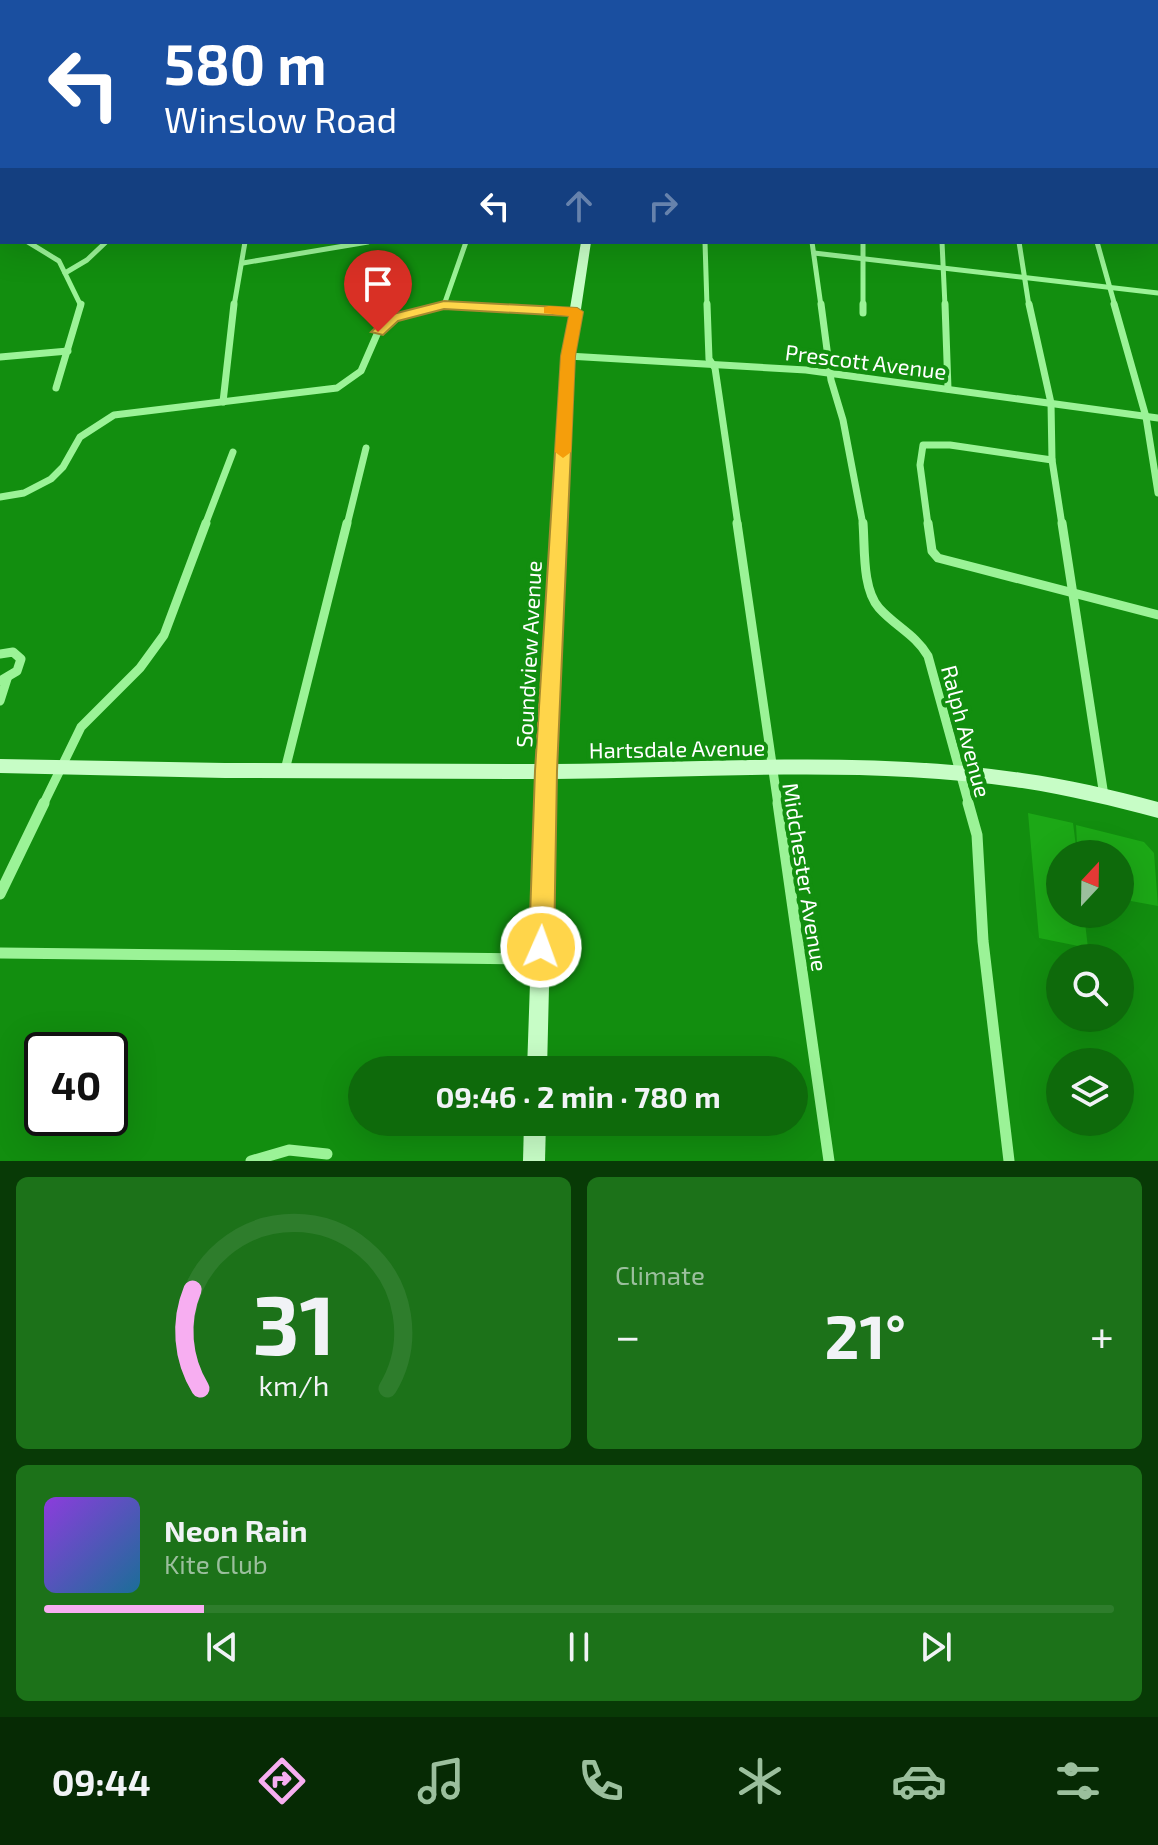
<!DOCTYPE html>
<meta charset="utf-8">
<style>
body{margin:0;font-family:"Exo 2",sans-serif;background:#1c7219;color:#f1f3f6;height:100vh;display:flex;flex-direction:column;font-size:30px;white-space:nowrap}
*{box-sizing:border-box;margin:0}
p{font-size:26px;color:#9bbf9d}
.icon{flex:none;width:44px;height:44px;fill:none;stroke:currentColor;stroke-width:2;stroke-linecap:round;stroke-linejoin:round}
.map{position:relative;height:1161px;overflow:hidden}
.drawer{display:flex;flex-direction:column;gap:16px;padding:16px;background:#083a06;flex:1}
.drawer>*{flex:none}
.hud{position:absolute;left:0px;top:0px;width:1158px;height:244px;box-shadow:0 8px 32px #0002;background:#1a4fa0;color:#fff;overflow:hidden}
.needle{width:52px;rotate:22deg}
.fabs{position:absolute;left:1046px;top:840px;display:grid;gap:16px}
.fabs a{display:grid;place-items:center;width:88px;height:88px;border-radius:50%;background:#0e6a0b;box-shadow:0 8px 32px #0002;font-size:40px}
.speed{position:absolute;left:24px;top:1032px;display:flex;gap:16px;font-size:40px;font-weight:700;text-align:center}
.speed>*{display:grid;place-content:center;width:104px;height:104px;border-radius:50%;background:#0e6a0b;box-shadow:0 8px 32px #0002;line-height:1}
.speed .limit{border:4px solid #111;border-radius:12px;background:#fff;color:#111}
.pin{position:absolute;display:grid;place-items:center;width:68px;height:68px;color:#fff;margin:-82px -34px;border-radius:50% 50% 50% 0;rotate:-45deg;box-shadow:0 0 8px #0007}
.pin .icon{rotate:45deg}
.me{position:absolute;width:88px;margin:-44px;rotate:2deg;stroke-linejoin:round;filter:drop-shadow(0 0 6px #0008)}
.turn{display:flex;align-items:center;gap:28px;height:168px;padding:0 32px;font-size:36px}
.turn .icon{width:104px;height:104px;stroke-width:2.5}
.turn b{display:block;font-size:56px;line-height:68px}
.lanes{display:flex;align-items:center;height:76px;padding:0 32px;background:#0003;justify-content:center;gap:40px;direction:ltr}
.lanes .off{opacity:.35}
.big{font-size:60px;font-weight:700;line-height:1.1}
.drawer .card{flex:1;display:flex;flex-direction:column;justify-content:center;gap:12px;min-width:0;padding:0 28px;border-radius:12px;background:#1c7219}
.drawer .dial{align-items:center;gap:0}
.dial svg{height:208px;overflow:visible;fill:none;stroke:#2e7d2c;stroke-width:7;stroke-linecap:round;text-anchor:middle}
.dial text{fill:#f1f3f6;stroke:none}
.song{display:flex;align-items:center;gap:24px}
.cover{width:96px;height:96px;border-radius:12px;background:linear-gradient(135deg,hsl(270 70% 55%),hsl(200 70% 35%))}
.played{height:8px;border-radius:4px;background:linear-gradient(90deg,#f7aef1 15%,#2e7d2c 15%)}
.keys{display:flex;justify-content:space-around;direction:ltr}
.heat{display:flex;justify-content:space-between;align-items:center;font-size:44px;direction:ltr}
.drawer .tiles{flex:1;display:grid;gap:16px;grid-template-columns:1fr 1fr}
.card:last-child{grid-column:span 2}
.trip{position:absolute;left:348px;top:1056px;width:460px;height:80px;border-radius:40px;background:#0e6a0b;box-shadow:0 8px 32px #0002;font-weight:700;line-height:80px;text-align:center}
.dock{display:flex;height:128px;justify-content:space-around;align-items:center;background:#062a04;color:#9bbf9d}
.dock .icon{width:56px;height:56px}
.dock .on{color:#f7aef1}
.dock b{font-size:36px;color:#f1f3f6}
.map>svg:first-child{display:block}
</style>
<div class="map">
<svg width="1158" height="1161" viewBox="0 0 1158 1161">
<rect width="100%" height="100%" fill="#128e0f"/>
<!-- green -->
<g fill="#1ca816">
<path d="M 1028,813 L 1073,823 L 1077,854 L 1060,854 L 1060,914 L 1084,914 L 1088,948 L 1039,938 Z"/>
<path d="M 1076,825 L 1144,842 L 1154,853 L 1158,906 L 1120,899 L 1120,854 L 1083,854 L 1077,844 Z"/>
</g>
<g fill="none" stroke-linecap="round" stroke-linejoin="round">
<!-- street-far4 -->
<g stroke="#9bf397" stroke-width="4">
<path d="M 122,0 L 126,2"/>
<path d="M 41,2 L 56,0"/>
<path d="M 158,2 L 167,0"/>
<path d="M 246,2 L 255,0"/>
<path d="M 339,2 L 348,0"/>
<path d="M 384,2 L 392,0"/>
<path d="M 673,2 L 690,0"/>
</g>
<!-- street-far3 -->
<g stroke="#9bf397" stroke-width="5">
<path d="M 1156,189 L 1158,195"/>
<path d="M 28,242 L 59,261 L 81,306"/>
<path d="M 705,242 L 707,306"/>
<path d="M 812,242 L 821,306"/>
<path d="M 863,242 L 863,306"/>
<path d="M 942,242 L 945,306"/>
<path d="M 1019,242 L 1029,306"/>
<path d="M 1097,242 L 1115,306"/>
<path d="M 814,253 L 1158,293"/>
<path d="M 243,263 L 368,242"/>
<path d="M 65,273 L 87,260 L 106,242"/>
<path d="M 444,305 L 466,242"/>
<path d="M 234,306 L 245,242"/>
<path d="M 439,306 L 484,306"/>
</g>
<!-- street-far2 -->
<g stroke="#9bf397" stroke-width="7">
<path d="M 707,304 L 709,359 L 715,368 L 738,525"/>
<path d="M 821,304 L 831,380 L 843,420 L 863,525"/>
<path d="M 863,304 L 863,313"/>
<path d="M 945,304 L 948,389"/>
<path d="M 1029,304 L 1051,403 L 1052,460 L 1062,525"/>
<path d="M 1114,304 L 1146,417 L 1158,493"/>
<path d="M 568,356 L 806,370 L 1158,418"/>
<path d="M 0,357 L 68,351"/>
<path d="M 56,388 L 81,304"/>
<path d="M 223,402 L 234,304"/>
<path d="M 0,497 L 24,493 L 51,479 L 63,467 L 80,437 L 114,415 L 337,388 L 361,371 L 378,332 L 389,320 L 444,305 L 577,312"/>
<path d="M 205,525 L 233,452"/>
<path d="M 347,525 L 366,448"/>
<path d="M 928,525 L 920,465 L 923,445 L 950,445 L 1052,460"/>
</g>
<!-- street-far1 -->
<g stroke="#9bf397" stroke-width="9">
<path d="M 737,523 L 778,805"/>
<path d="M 863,523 C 865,548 862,589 879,608 C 895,626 916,635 928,656 L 969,805"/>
<path d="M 928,523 L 932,551 L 938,558 L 1158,615"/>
<path d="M 1062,523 L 1104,796"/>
<path d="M 0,654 L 13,652 L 21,659 L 17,671 L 0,681"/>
<path d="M 0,701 L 7,679"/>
<path d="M 285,770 L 347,523"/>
<path d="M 43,805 L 81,727 L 140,668 L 164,635 L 206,523"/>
</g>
<!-- street -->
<g stroke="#9bf397" stroke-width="11">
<path d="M 778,803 L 829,1161"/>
<path d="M 968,803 L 977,835 L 983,941 L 1009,1161"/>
<path d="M 0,894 L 44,803"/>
<path d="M 0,953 L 540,959"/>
<path d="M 251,1161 L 289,1150 L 327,1154"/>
</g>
<!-- secondary -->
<g fill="#c7fdc6" fill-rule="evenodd">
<path d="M 518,0 L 525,0 L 526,2 L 519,2 Z"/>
<path d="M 605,0 L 612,0 L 613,2 L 606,2 Z"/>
<path d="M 705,0 L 712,0 L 714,2 L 707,2 Z"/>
<path d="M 1065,0 L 1072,0 L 1073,2 L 1066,2 Z"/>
<path d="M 1151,0 L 1158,0 L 1158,6 L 1156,2 Z"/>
<rect x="1156" y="124" width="2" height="4"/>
<path d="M 581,242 L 591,242 L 574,356 L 555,764 C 710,763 868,750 1022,773 C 1068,779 1113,790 1158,802 L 1158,818 C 1113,806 1068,795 1022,788 C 867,765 709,778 554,779 L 547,1070 L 527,1070 L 537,779 L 225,778 L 0,773 L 0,759 L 225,763 L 538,764 L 562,356 Z"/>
<path d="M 524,1122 L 546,1122 L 545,1161 L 523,1161 Z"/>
</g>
<!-- primary -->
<g fill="#e3ffe3" fill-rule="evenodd">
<path d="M 469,0 L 482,0 L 479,2 Z"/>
<path d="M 2,150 L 2,156 L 0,157 L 0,151 Z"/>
</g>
</g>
<!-- route -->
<path fill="#ffd54a" stroke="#a68a30" stroke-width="2" d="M 444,301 L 577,308 L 583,312 L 575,356 L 557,771 L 554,947 L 550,956 L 541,960 L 533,956 L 529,947 L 535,771 L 561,356 L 569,316 L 444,309 L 398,321 L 383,335 L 371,332 L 389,315 Z"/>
<!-- slow -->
<path fill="#f59e0b" d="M 549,306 L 577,308 L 583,312 L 575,356 L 571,452 L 563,458 L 555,452 L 561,356 L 569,316 L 544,313 L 544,307 Z"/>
<g text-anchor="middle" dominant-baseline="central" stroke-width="8" stroke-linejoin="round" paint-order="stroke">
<!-- street labels -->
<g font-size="22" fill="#fff" stroke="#128e0f">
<text transform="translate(866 361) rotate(7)">Prescott Avenue</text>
<text transform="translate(528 654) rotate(-87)">Soundview Avenue</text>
<text transform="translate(967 731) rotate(75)">Ralph Avenue</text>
<text transform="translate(677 748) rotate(-1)">Hartsdale Avenue</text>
<text transform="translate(806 877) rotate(81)">Midchester Avenue</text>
</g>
</g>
</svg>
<div class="fabs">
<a><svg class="needle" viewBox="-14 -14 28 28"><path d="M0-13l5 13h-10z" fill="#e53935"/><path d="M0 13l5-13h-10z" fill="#9bbf9d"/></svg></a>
<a><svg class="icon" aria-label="search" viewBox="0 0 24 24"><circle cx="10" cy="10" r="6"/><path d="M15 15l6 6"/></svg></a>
<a><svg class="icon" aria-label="layers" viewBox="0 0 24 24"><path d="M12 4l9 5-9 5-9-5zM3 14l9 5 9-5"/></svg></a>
</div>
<div class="speed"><div class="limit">40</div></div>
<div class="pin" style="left:378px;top:332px;background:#d93025"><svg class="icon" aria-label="arrive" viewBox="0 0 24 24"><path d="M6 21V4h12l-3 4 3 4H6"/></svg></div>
<svg class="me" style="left:541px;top:947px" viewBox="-20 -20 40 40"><circle r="17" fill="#ffd54a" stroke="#fff" stroke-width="3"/><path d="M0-11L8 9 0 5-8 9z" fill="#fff"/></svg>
<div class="trip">09:46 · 2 min · 780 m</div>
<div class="hud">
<div class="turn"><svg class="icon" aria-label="left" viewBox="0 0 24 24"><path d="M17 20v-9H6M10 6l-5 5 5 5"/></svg><div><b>580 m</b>Winslow Road</div></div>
<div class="lanes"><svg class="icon" aria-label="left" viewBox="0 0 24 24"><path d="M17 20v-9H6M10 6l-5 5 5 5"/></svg><svg class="icon off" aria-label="ahead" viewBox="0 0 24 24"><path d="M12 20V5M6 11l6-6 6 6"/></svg><svg class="icon off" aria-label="right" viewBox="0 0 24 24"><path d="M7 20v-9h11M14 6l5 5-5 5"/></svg></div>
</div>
</div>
<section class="drawer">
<div class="tiles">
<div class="card dial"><svg viewBox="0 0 100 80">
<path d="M14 69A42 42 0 1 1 86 69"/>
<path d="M14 69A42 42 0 0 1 11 31" stroke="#f7aef1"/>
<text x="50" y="56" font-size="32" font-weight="700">31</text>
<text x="50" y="72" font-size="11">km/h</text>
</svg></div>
<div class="card"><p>Climate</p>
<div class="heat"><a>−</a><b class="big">21°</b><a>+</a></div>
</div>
<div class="card">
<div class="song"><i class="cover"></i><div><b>Neon Rain</b><p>Kite Club</p></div></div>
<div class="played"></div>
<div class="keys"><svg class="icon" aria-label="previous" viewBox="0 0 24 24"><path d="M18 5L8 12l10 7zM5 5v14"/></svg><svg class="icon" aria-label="pause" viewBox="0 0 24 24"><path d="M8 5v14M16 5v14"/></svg><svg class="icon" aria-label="next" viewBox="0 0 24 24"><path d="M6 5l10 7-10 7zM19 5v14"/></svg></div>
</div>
</div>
</section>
<nav class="dock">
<b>09:44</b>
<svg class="icon on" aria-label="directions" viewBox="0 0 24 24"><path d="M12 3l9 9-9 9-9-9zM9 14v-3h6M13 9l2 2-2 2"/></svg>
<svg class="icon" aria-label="music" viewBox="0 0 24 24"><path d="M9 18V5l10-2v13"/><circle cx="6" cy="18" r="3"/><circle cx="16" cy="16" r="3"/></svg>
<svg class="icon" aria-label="phone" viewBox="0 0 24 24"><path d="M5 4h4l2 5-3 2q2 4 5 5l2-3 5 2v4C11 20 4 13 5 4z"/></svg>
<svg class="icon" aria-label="climate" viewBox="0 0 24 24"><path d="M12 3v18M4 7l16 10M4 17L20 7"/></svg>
<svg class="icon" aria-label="car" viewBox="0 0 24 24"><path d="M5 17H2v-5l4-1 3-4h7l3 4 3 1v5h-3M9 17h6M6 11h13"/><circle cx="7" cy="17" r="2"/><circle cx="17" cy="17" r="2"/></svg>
<svg class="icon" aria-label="filters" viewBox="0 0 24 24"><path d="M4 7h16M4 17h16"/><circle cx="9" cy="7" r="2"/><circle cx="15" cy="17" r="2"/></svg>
</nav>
